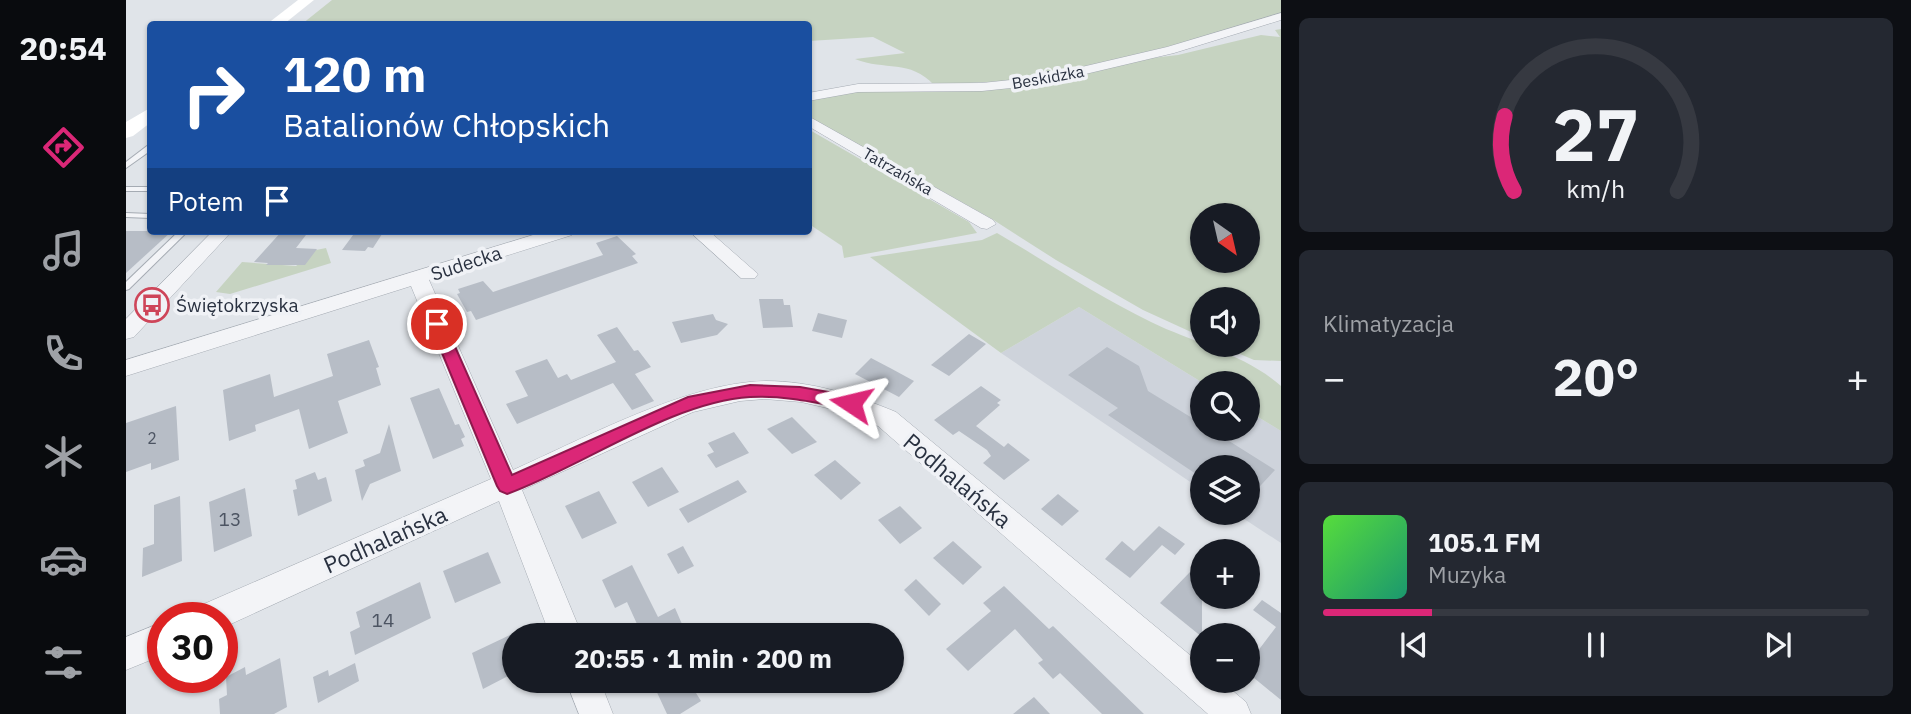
<!DOCTYPE html>
<html lang="pl">
<meta charset="utf-8">
<style>
body{margin:0;font-family:"IBM Plex Sans",sans-serif;background:#242831;color:#f1f3f6;height:100vh;display:flex;flex-direction:column;font-size:26px;white-space:nowrap}
*{box-sizing:border-box;margin:0}
p{font-size:23px;color:#9ea1a6}
.icon{flex:none;width:38px;height:38px;fill:none;stroke:currentColor;stroke-width:2;stroke-linecap:round;stroke-linejoin:round}
.map{position:relative;flex:1;overflow:hidden}
.drawer{display:flex;flex-direction:column;gap:18px;padding:18px;background:#0d0f14;width:630px}
.drawer>*{flex:none}
.hud{position:absolute;left:21px;top:21px;width:665px;height:214px;border-radius:7px;box-shadow:0 2px 5px #0004;background:#1a4fa0;color:#fff;overflow:hidden}
.needle{width:46px;rotate:146deg}
.fabs{position:absolute;left:1064px;top:203px;display:grid;gap:14px}
.fabs a{display:grid;place-items:center;width:70px;height:70px;border-radius:50%;background:#171b24;box-shadow:0 2px 5px #0004;font-size:35px}
.speed{position:absolute;left:21px;top:602px;display:flex;gap:14px;font-size:35px;font-weight:700;text-align:center}
.speed>*{display:grid;place-content:center;width:91px;height:91px;border-radius:50%;background:#171b24;box-shadow:0 2px 5px #0004;line-height:1}
.speed .limit{border:10px solid #d22;background:#fff;color:#111}
.pin{position:absolute;display:grid;place-items:center;width:60px;height:60px;color:#fff;margin:-30px;border:4px solid #fff;border-radius:50%;box-shadow:0 2px 7px #0007}
.me{position:absolute;width:77px;margin:-38px;rotate:280deg;stroke-linejoin:round;filter:drop-shadow(0 0 5px #0008)}
.turn{display:flex;align-items:center;gap:24px;height:147px;padding:0 21px;font-size:32px}
.turn .icon{width:91px;height:91px;stroke-width:2.5}
.turn b{display:block;font-size:49px;line-height:60px}
.then{display:flex;align-items:center;height:66px;padding:0 21px;background:#0003;gap:14px;font-size:26px}
.big{font-size:52px;font-weight:800;line-height:1.1}
.drawer .tile{flex:1;display:flex;flex-direction:column;justify-content:center;gap:10px;min-width:0;padding:0 24px;border-radius:10px;background:#242831}
.drawer .dial{align-items:center;gap:0}
.dial svg{height:182px;overflow:visible;fill:none;stroke:#363941;stroke-width:7;stroke-linecap:round;text-anchor:middle}
.dial text{fill:#f1f3f6;stroke:none}
.song{display:flex;align-items:center;gap:21px}
.cover{width:84px;height:84px;border-radius:10px;background:linear-gradient(135deg,hsl(110 70% 55%),hsl(160 70% 35%))}
.played{height:7px;border-radius:4px;background:linear-gradient(90deg,#db2777 20%,#363941 20%)}
.keys{display:flex;justify-content:space-around;direction:ltr}
.heat{display:flex;justify-content:space-between;align-items:center;font-size:38px;direction:ltr}
.trip{position:absolute;left:376px;top:623px;width:402px;height:70px;border-radius:35px;background:#171b24;box-shadow:0 2px 5px #0004;font-weight:800;line-height:70px;text-align:center}
main{display:flex;flex:1;min-height:0}
.tabs{display:flex;flex-direction:column;width:126px;justify-content:space-around;align-items:center;background:#090b0e;color:#9ea1a6}
.tabs .icon{width:49px;height:49px}
.tabs .active{color:#db2777}
.tabs b{font-size:32px;color:#f1f3f6}
.map>svg:first-child{display:block}
</style>
<main>
<nav class="tabs">
<b>20:54</b>
<svg class="icon active" aria-label="directions" viewBox="0 0 24 24"><path d="M12 3l9 9-9 9-9-9zM9 14v-3h6M13 9l2 2-2 2"/></svg>
<svg class="icon" aria-label="music" viewBox="0 0 24 24"><path d="M9 18V5l10-2v13"/><circle cx="6" cy="18" r="3"/><circle cx="16" cy="16" r="3"/></svg>
<svg class="icon" aria-label="phone" viewBox="0 0 24 24"><path d="M5 4h4l2 5-3 2q2 4 5 5l2-3 5 2v4C11 20 4 13 5 4z"/></svg>
<svg class="icon" aria-label="climate" viewBox="0 0 24 24"><path d="M12 3v18M4 7l16 10M4 17L20 7"/></svg>
<svg class="icon" aria-label="car" viewBox="0 0 24 24"><path d="M5 17H2v-5l4-1 3-4h7l3 4 3 1v5h-3M9 17h6M6 11h13"/><circle cx="7" cy="17" r="2"/><circle cx="17" cy="17" r="2"/></svg>
<svg class="icon" aria-label="filters" viewBox="0 0 24 24"><path d="M4 7h16M4 17h16"/><circle cx="9" cy="7" r="2"/><circle cx="15" cy="17" r="2"/></svg>
</nav>
<div class="map">
<svg width="1155" height="714" viewBox="0 0 1155 714">
<rect width="100%" height="100%" fill="#e0e4e9"/>
<!-- built -->
<path fill="#ced3db" d="M 953,307 L 1077,383 L 1076,429 L 1122,429 L 1122,411 L 1155,431 L 1155,543 L 1109,513 L 1122,513 L 1122,467 L 1076,467 L 1076,490 L 875,353 Z"/>
<!-- green -->
<g fill="#c6d3c1" fill-rule="evenodd">
<path d="M 206,0 L 1155,0 L 1155,14 L 1079,39 L 912,79 L 808,85 C 784,59 759,71 729,59 L 779,53 L 747,37 L 683,41 L 682,24 L 176,24 Z"/>
<path d="M 1155,29 L 1155,361 L 1128,360 L 1093,345 L 1122,345 L 1122,299 L 1076,299 L 1076,337 L 1017,310 L 930,260 L 866,219 L 683,117 L 683,100 L 714,92 L 850,89 L 1017,59 L 1052,55 L 1135,35 L 1154,37 L 1149,30 ZM 1076,215 L 1122,215 L 1122,261 L 1076,261 Z"/>
<path d="M 682,129 L 843,222 L 851,233 L 718,258 L 716,246 L 683,224 Z"/>
<path d="M 871,233 C 922,263 972,296 1025,322 C 1068,343 1119,354 1155,386 L 1155,431 L 1122,411 L 1122,383 L 1077,383 L 953,307 L 875,353 L 744,257 L 856,240 Z"/>
<path d="M 200,248 L 205,263 L 104,294 L 90,292 L 116,262 L 170,266 L 190,250 Z"/>
</g>
<!-- building -->
<g fill="#b7bdc6">
<path d="M 0,231 L 46,231 L 0,273 Z"/>
<path d="M 156,231 L 183,231 L 170,248 L 191,249 L 179,265 L 140,265 L 142,263 L 128,262 Z"/>
<path d="M 230,231 L 258,231 L 247,248 L 242,247 L 239,251 L 216,250 Z"/>
<path d="M 491,236 L 510,254 L 506,256 L 512,263 L 350,320 L 345,311 L 341,312 L 331,294 L 334,293 L 332,289 L 357,281 L 367,292 L 477,255 L 470,243 Z"/>
<path d="M 633,299 L 657,299 L 658,305 L 664,305 L 667,327 L 637,328 Z"/>
<path d="M 692,313 L 721,320 L 716,338 L 686,331 Z"/>
<path d="M 587,314 L 590,320 L 602,324 L 591,335 L 555,343 L 546,322 Z"/>
<path d="M 491,327 L 508,351 L 512,350 L 525,367 L 509,374 L 528,401 L 506,410 L 487,383 L 391,424 L 380,404 L 402,396 L 389,371 L 421,359 L 432,378 L 441,374 L 445,380 L 490,362 L 471,335 Z"/>
<path d="M 843,334 L 860,344 L 823,376 L 805,365 Z"/>
<path d="M 243,340 L 253,367 L 250,368 L 255,385 L 212,401 L 222,433 L 183,449 L 173,409 L 129,425 L 130,431 L 103,441 L 97,390 L 144,374 L 148,397 L 207,376 L 201,354 Z"/>
<path d="M 981,347 L 1013,366 L 1022,391 L 1076,424 L 1076,429 L 1084,429 L 1149,470 L 1122,499 L 1122,467 L 1076,467 L 1076,478 L 982,415 L 992,408 L 942,375 Z"/>
<path d="M 745,358 L 766,369 L 788,381 L 773,397 L 729,374 Z"/>
<path d="M 855,386 L 875,400 L 871,403 L 874,405 L 850,426 L 878,447 L 882,443 L 904,460 L 878,480 L 857,463 L 865,456 L 861,450 L 833,431 L 827,435 L 808,420 Z"/>
<path d="M 313,388 L 329,425 L 333,424 L 339,437 L 335,439 L 338,446 L 307,459 L 284,398 Z"/>
<path d="M 50,406 L 53,460 L 25,470 L 25,463 L 0,472 L 0,423 Z"/>
<path d="M 666,417 L 691,442 L 666,454 L 641,429 Z"/>
<path d="M 263,424 L 275,471 L 244,484 L 236,501 L 229,470 L 239,466 L 237,460 L 254,453 Z"/>
<path d="M 608,432 L 623,453 L 590,468 L 581,455 L 588,452 L 582,443 Z"/>
<path d="M 709,460 L 735,483 L 715,500 L 688,475 Z"/>
<path d="M 536,467 L 553,492 L 522,507 L 506,482 Z"/>
<path d="M 189,472 L 192,480 L 200,477 L 206,501 L 172,516 L 167,490 L 171,489 L 169,480 Z"/>
<path d="M 612,480 L 621,492 L 562,523 L 553,509 Z"/>
<path d="M 119,488 L 126,536 L 88,552 L 83,502 Z"/>
<path d="M 473,491 L 491,523 L 456,539 L 439,506 Z"/>
<path d="M 932,494 L 953,511 L 936,526 L 915,509 Z"/>
<path d="M 54,496 L 56,561 L 16,577 L 17,548 L 28,544 L 28,505 Z"/>
<path d="M 774,506 L 796,528 L 774,544 L 752,520 Z"/>
<path d="M 1033,526 L 1059,544 L 1049,555 L 1036,545 L 1004,578 L 979,559 L 996,541 L 1008,551 Z"/>
<path d="M 827,541 L 856,567 L 837,585 L 807,558 Z"/>
<path d="M 557,546 L 568,566 L 552,574 L 541,554 Z"/>
<path d="M 362,552 L 375,583 L 329,603 L 317,571 Z"/>
<path d="M 506,565 L 532,617 L 549,608 L 559,631 L 551,635 L 516,635 L 501,602 L 489,608 L 476,580 Z"/>
<path d="M 1064,572 L 1076,582 L 1076,637 L 1034,603 Z"/>
<path d="M 790,579 L 815,604 L 803,616 L 778,590 Z"/>
<path d="M 294,582 L 305,618 L 229,655 L 224,632 L 234,627 L 230,612 Z"/>
<path d="M 878,586 L 923,629 L 927,626 L 1018,714 L 976,714 L 934,673 L 927,679 L 912,663 L 917,660 L 889,629 L 842,671 L 820,649 L 865,611 L 857,603 Z"/>
<path d="M 1136,600 L 1155,613 L 1155,700 L 1122,673 L 1129,663 L 1125,660 L 1150,627 L 1127,610 Z"/>
<path d="M 388,633 L 388,673 L 357,689 L 346,653 Z"/>
<path d="M 154,658 L 161,707 L 148,714 L 94,714 L 93,699 L 101,695 L 100,677 L 119,667 L 120,675 Z"/>
<path d="M 229,663 L 233,681 L 192,703 L 187,677 L 202,670 L 203,676 Z"/>
<path d="M 536,681 L 592,681 L 570,693 L 575,701 L 554,714 L 541,714 L 528,686 Z"/>
<path d="M 908,697 L 924,714 L 887,714 Z"/>
</g>
<g fill="none" stroke-linecap="round" stroke-linejoin="round">
<!-- lane casing -->
<g stroke="#a5abb3" stroke-width="2">
<g id="lane">
<path d="M 21,146 L 24,146 L 24,151 L 0,168 L 0,162 Z"/>
<rect x="0" y="187" width="24" height="4"/>
<path d="M 0,213 L 24,214 L 24,218 L 0,217 Z"/>
<path d="M 53,231 L 62,231 L 3,289 L 0,290 L 0,282 Z"/>
</g>
</g>
<!-- street casing -->
<g stroke="#a5abb3" stroke-width="1">
<g id="street">
<path d="M 1155,13 L 1155,20 L 1048,53 L 913,85 L 856,91 L 732,92 L 682,101 L 682,93 L 732,84 L 856,83 L 913,77 L 1041,47 Z"/>
<path d="M 682,116 L 867,220 L 870,224 L 861,229 L 855,228 L 682,126 Z"/>
<path d="M 87,231 L 106,231 L 8,337 L 0,339 L 0,319 Z"/>
<path d="M 420,231 L 448,231 L 446,235 L 303,280 L 387,470 C 459,438 562,382 640,381 C 685,381 729,395 770,412 L 1076,665 L 1076,681 L 1095,681 L 1120,702 L 1125,714 L 1082,714 L 752,426 L 710,410 L 675,402 L 639,399 L 614,401 L 567,412 L 396,490 L 456,635 L 424,635 L 373,501 L 96,628 L 96,618 L 66,618 L 71,607 L 365,479 L 285,286 L 0,376 L 0,360 Z"/>
<path d="M 563,231 L 583,231 L 632,274 L 629,278 L 615,278 Z"/>
<path d="M 37,622 L 37,655 L 0,670 L 0,637 Z"/>
<path d="M 440,681 L 474,681 L 487,714 L 453,714 Z"/>
</g>
</g>
<!-- lane -->
<use href="#lane" fill="#f3f4f7" fill-rule="evenodd"/>
<!-- street -->
<use href="#street" fill="#f3f4f7" fill-rule="evenodd"/>
<!-- secondary -->
<g fill="#fff" fill-rule="evenodd">
<path d="M 172,0 L 188,0 L 158,24 L 141,24 Z"/>
<path d="M 24,108 L 24,123 L 7,136 L 0,138 L 0,122 Z"/>
</g>
</g>
<!-- route -->
<path fill="#db2777" stroke="#8e194d" stroke-width="2" d="M 311,319 L 319,324 L 386,475 L 562,397 L 624,385 L 674,387 L 725,396 L 731,398 L 734,403 L 731,407 L 725,409 C 692,403 658,395 624,397 C 545,402 456,467 381,494 L 374,491 L 371,486 L 304,324 Z"/>
<!-- icons -->
<defs>
<g id="bus-ring" transform="scale(1.75)"><circle r="9.5" fill="#f0f2f6" stroke="#ce4559" stroke-width="1.5"/><path d="M-5-6H5V4H4V6H2V4H-2V6H-4V4H-5ZM-3.5-4V0h7V-4ZM-3.5 1.2v1.5H-2V1.2ZM2 1.2v1.5H3.5V1.2Z" fill="#ce4559"/></g>
</defs>
<g fill-rule="evenodd">
<use href="#bus-ring" x="26" y="305"/>
</g>
<g text-anchor="middle" dominant-baseline="central" stroke-width="7" stroke-linejoin="round" paint-order="stroke">
<!-- far-street labels -->
<g font-size="16" fill="#293140" stroke="#f0f2f6">
<text transform="translate(922 77) rotate(-10)">Beskidzka</text>
<text transform="translate(772 171) rotate(30)">Tatrzańska</text>
</g>
<!-- number labels -->
<g font-size="16" fill="#4c5462">
<text x="26" y="438">2</text>
</g>
<!-- street labels -->
<g font-size="19" fill="#293140" stroke="#f0f2f6">
<text transform="translate(340 263) rotate(-18)">Sudecka</text>
</g>
<!-- poi labels -->
<g font-size="19" fill="#293140" stroke="#f0f2f6" text-anchor="start">
<text x="50" y="305">Świętokrzyska</text>
</g>
<!-- near-number labels -->
<g font-size="19" fill="#4c5462">
<text x="104" y="519">13</text>
<text x="257" y="620">14</text>
</g>
<!-- near-street labels -->
<g font-size="23" fill="#293140" stroke="#f0f2f6">
<text transform="translate(832 480) rotate(40)">Podhalańska</text>
<text transform="translate(259 539) rotate(-24)">Podhalańska</text>
</g>
</g>
</svg>
<div class="fabs">
<a><svg class="needle" viewBox="-14 -14 28 28"><path d="M0-13l5 13h-10z" fill="#e53935"/><path d="M0 13l5-13h-10z" fill="#9ea1a6"/></svg></a>
<a><svg class="icon" aria-label="sound" viewBox="0 0 24 24"><path d="M4 9h4l5-4v14l-5-4H4zM17 9q2 3 0 6"/></svg></a>
<a><svg class="icon" aria-label="search" viewBox="0 0 24 24"><circle cx="10" cy="10" r="6"/><path d="M15 15l6 6"/></svg></a>
<a><svg class="icon" aria-label="layers" viewBox="0 0 24 24"><path d="M12 4l9 5-9 5-9-5zM3 14l9 5 9-5"/></svg></a>
<a>+</a>
<a>−</a>
</div>
<div class="speed"><div class="limit">30</div></div>
<div class="pin" style="left:311px;top:324px;background:#d93025"><svg class="icon" aria-label="arrive" viewBox="0 0 24 24"><path d="M6 21V4h12l-3 4 3 4H6"/></svg></div>
<svg class="me" style="left:725px;top:403px" viewBox="-20 -20 40 40"><path d="M0-17L14 15 0 8-14 15z" fill="#db2777" stroke="#fff" stroke-width="4"/></svg>
<div class="trip">20:55 · 1 min · 200 m</div>
<div class="hud">
<div class="turn"><svg class="icon" aria-label="right" viewBox="0 0 24 24"><path d="M7 20v-9h11M14 6l5 5-5 5"/></svg><div><b>120 m</b>Batalionów Chłopskich</div></div>
<div class="then">Potem<svg class="icon" aria-label="arrive" viewBox="0 0 24 24"><path d="M6 21V4h12l-3 4 3 4H6"/></svg></div>
</div>
</div>
<section class="drawer">
<div class="tile dial"><svg viewBox="0 0 100 80">
<path d="M14 69A42 42 0 1 1 86 69"/>
<path d="M14 69A42 42 0 0 1 10 36" stroke="#db2777"/>
<text x="50" y="56" font-size="32" font-weight="700">27</text>
<text x="50" y="72" font-size="11">km/h</text>
</svg></div>
<div class="tile"><p>Klimatyzacja</p>
<div class="heat"><a>−</a><b class="big">20°</b><a>+</a></div>
</div>
<div class="tile">
<div class="song"><i class="cover"></i><div><b>105.1 FM</b><p>Muzyka</p></div></div>
<div class="played"></div>
<div class="keys"><svg class="icon" aria-label="previous" viewBox="0 0 24 24"><path d="M18 5L8 12l10 7zM5 5v14"/></svg><svg class="icon" aria-label="pause" viewBox="0 0 24 24"><path d="M8 5v14M16 5v14"/></svg><svg class="icon" aria-label="next" viewBox="0 0 24 24"><path d="M6 5l10 7-10 7zM19 5v14"/></svg></div>
</div>
</section>
</main>
